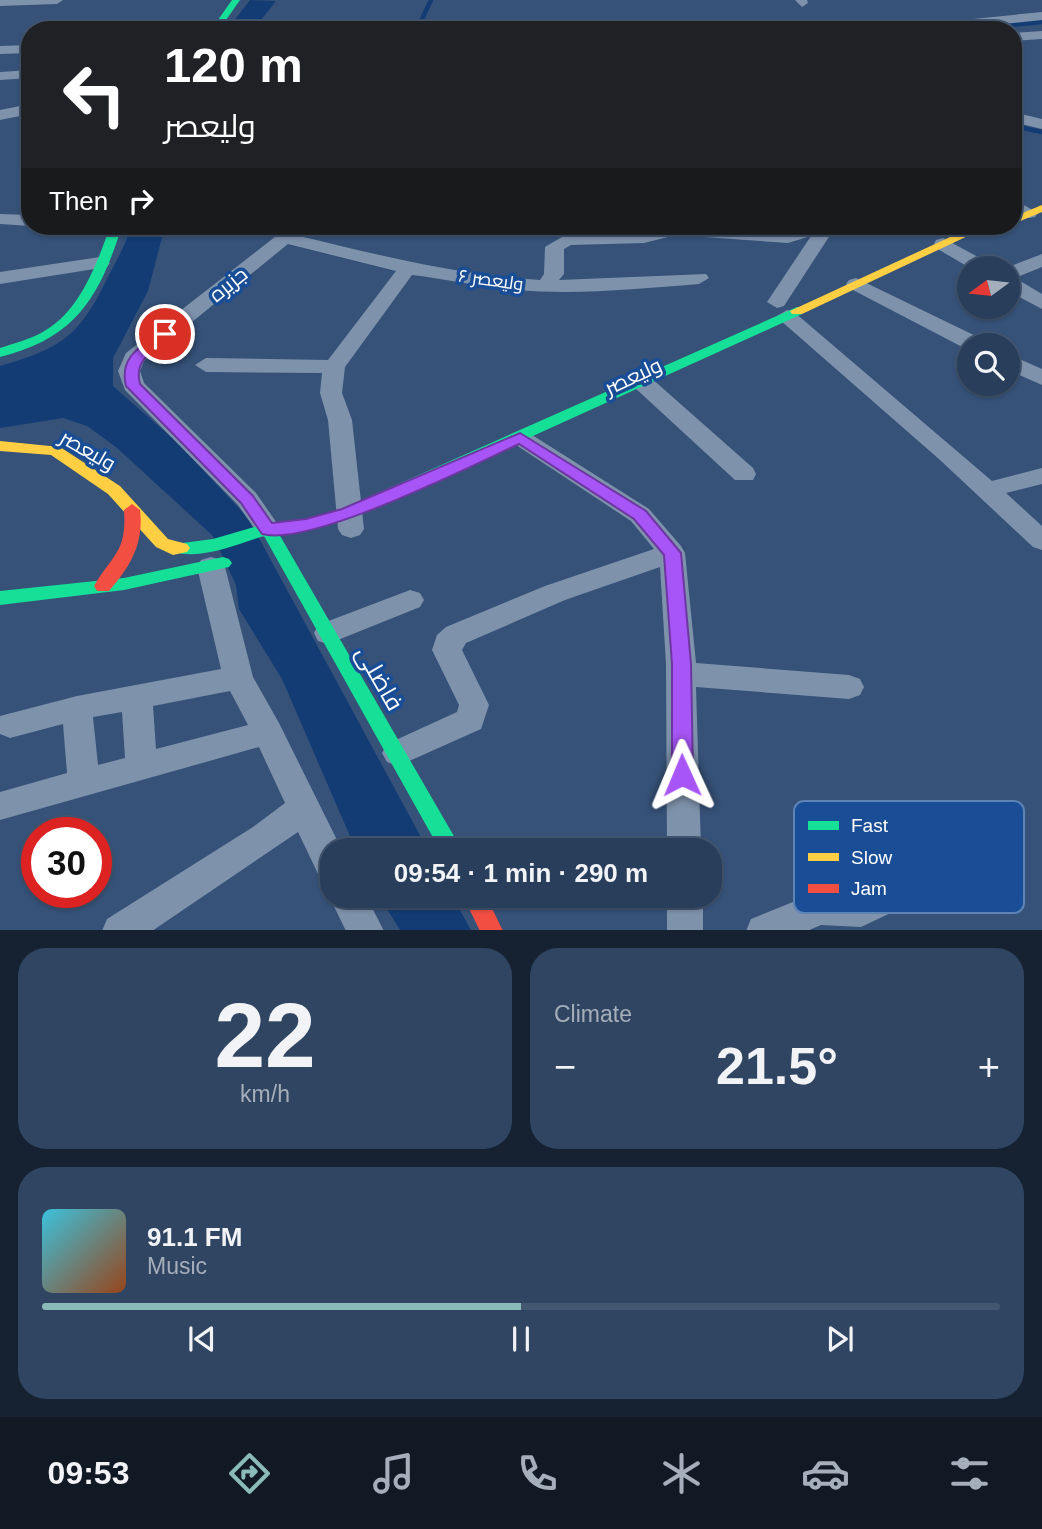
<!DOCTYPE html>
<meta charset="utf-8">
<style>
body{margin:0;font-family:Helvetica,Cairo,sans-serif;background:#304561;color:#f1f3f6;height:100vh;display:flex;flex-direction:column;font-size:26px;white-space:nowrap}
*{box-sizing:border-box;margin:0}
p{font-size:23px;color:#a5aebb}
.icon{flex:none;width:38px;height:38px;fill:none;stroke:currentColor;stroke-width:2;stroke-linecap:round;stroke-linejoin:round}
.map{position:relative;height:930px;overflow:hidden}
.drawer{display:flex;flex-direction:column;gap:18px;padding:18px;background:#162232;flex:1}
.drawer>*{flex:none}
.banner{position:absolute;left:21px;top:21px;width:1001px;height:214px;border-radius:28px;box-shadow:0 2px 5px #0004,0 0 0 2px #445771;background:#202124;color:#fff;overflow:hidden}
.needle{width:46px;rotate:255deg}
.buttons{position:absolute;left:957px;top:256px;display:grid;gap:14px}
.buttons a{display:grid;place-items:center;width:63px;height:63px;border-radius:50%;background:#283e5b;box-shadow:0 2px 5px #0004,0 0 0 2px #445771;font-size:35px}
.speed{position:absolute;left:21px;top:817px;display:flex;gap:14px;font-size:35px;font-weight:700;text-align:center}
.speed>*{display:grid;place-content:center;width:91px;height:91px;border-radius:50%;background:#283e5b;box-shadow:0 2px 5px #0004,0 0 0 2px #445771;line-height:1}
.speed .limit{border:10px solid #d22;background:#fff;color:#111}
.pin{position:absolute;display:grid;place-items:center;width:60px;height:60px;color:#fff;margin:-30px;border:4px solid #fff;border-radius:50%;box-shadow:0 2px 7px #0007}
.me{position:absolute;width:77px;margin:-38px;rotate:359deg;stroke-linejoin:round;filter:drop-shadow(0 0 5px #0008)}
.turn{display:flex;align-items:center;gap:24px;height:147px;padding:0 28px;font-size:32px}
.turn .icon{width:91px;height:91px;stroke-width:2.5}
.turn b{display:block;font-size:49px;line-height:60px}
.then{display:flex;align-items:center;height:66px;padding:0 28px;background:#0003;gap:14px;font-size:26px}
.big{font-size:52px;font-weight:700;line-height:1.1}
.drawer .widget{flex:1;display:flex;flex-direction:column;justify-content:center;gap:10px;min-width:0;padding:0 24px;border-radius:28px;background:#304561}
.drawer .dial{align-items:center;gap:0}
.dial b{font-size:91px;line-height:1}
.song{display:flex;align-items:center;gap:21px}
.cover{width:84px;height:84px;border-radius:10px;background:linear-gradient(135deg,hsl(190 70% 55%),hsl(20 70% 35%))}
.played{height:7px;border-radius:4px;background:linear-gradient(90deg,#8bbbb9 50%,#445771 50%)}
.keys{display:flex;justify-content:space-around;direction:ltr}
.heat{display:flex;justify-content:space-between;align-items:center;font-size:38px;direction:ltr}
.drawer .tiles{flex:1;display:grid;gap:18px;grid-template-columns:1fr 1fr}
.widget:last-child{grid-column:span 2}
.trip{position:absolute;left:320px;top:838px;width:402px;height:70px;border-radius:28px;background:#283e5b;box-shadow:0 2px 5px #0004,0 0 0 2px #445771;font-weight:700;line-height:70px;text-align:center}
.tab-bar{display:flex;height:112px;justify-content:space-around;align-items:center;background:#101924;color:#a5aebb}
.tab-bar .icon{width:49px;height:49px}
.tab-bar .selected{color:#8bbbb9}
.tab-bar b{font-size:32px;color:#f1f3f6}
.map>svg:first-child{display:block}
</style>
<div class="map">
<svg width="1042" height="931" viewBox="0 0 1042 931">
<rect width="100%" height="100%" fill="#365279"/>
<!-- water -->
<g fill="#133c74">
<path d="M 250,0 L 276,1 L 253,30 L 227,30 Z"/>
<path d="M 131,226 L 165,226 L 148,291 L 113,358 L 113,386 L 179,444 L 248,518 L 428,850 L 356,850 L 282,679 L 239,609 L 236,585 L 213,536 L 116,447 L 87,426 L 63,418 L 0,428 L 0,366 C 67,347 81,333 111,271 C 119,256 127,242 131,226 Z"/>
<path d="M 379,896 L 452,896 L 471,930 L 400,930 Z"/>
</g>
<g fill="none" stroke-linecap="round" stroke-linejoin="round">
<!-- stream -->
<g stroke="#133c74" stroke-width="4.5">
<path d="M 417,30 L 431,0"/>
<path d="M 958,30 L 1042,22"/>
<path d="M 1013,126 L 1042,132"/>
</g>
<!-- street -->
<g fill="#7e92ab" fill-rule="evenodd">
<path d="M 0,0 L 63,0 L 57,4 L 0,6 Z"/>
<path d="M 795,0 L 807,0 L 808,3 L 802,7 Z"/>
<path d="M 1042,12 L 1042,20 L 945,30 L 782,30 L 789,26 L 913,25 Z"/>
<path d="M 1042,31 L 1042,39 L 1013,41 L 1013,33 Z"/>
<path d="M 30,45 L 30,53 L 0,54 L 0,46 Z"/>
<path d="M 30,70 L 30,78 L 0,80 L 0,72 Z"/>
<path d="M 30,104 L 30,114 L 0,120 L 0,110 Z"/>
<path d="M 1013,112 L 1042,119 L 1042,129 L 1013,122 Z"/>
<path d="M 1013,199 L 1038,213 L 1035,217 L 1029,218 L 1013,212 Z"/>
<path d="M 0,214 L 30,215 L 30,226 L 33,226 L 30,226 L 0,224 Z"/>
<path d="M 85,226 L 123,226 L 124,227 C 116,236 93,235 85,226 Z"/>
<path d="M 289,226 L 303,226 L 305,229 L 299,236 C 379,255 457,275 540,280 L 544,274 L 545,247 L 567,234 L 644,231 L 667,226 L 787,231 L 807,226 L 836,226 L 784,306 L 777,308 L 767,302 L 811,236 L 788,243 L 676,235 L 644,243 L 571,245 L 564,249 L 564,274 L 559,280 L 706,274 L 709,278 L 699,284 C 637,289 577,295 515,290 C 480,287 447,279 412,275 L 345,367 L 342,393 L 352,420 L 364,529 L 360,535 L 351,538 L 342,535 L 338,529 L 328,420 L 320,393 L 322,373 L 206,372 L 195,365 L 206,358 L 328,360 L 396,271 L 288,244 L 144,361 L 140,371 L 144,383 L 256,493 L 281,529 L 277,535 L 268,538 L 259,535 L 238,505 L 125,390 L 118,371 L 126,353 Z"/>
<path d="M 943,238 L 991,264 L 994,268 L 970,268 L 936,248 L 934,244 L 936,240 Z"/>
<path d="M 1042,254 L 1042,267 L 1015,278 L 1042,294 L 1042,309 L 1008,291 L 1006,268 Z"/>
<path d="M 100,257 L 110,263 L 107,267 L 0,284 L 0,272 Z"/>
<path d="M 856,278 L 984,340 L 987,345 L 970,345 L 968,350 L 849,288 L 846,284 L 849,280 Z"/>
<path d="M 787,310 L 794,312 L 992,481 L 1042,468 L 1042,484 L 1006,493 L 1042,526 L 1042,550 L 1033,547 L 940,460 L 780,320 L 777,316 Z"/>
<path d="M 1008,354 L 1042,369 L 1042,385 L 1008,370 Z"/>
<path d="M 642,375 L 650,377 L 753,468 L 756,474 L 753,480 L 735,480 L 634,387 L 631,382 Z"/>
<path d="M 521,431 L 529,433 L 649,509 L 681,546 L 685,553 L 696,663 L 849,675 L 860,679 L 864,687 L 860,695 L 849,699 L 696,687 L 701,850 L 667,850 L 666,664 L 660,567 L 565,600 L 466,643 L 462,650 L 489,705 L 481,729 L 398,766 L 387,762 L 382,753 L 387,744 L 457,712 L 459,705 L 432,650 L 437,635 L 446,627 L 545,586 L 654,549 L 631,521 L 513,443 L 509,438 L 513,433 Z"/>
<path d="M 211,557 L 221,560 L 225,567 L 253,677 L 279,723 L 342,850 L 332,850 L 332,883 L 320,878 L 298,832 L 152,931 L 102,931 L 107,919 L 253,827 L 285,803 L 259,747 L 0,820 L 0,792 L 67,773 L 63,724 L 10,738 L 0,734 L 0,716 L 77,696 L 221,669 L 197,567 L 201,560 ZM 230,691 L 248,725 L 156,749 L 153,706 ZM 122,712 L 125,758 L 98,765 L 93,717 Z"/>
<path d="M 410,590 L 420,593 L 424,600 L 420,607 L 328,644 L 318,641 L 314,633 L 318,625 Z"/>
<path d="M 923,865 L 935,870 L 941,881 L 935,892 L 861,927 L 821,925 L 807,931 L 746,931 L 751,919 L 820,891 L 859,893 Z"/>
<path d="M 332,889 L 332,896 L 366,896 L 384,931 L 346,931 L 329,896 Z"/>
<rect x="667" y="896" width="36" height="35"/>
</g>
<!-- fast -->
<g fill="#16e098" fill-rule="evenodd">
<path d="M 232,0 L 240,0 L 219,30 L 211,30 Z"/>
<path d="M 110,226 L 122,226 C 99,298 76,338 0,357 L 0,348 C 15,343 32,339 46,330 C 80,310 98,262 110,226 Z"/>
<path d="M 797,307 L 802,308 L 802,314 L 354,517 L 305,531 L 279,534 L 462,850 L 440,850 L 264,536 C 238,544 202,560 175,552 L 172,548 L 175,544 L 213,539 L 268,523 L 305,519 L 342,509 Z"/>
<path d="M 223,557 L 229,559 L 232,563 L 229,567 L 124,590 L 0,605 L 0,591 L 124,578 Z"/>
</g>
<!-- slow -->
<g fill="#ffcf43" fill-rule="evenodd">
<path d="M 1042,205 L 1042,212 L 1013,224 L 1013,217 Z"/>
<path d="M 974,226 L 989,226 L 802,314 L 792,314 L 790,311 Z"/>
<path d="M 0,441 L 60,447 L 120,486 L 168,539 L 187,544 L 190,548 L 187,552 L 173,555 L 156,547 L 108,494 L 51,455 L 0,451 Z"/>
</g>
<!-- jam -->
<g fill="#f24e42" fill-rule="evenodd">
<path d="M 132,504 L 140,510 C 144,543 131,566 109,591 L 97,591 L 94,586 C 113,554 127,552 124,510 Z"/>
<path d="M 463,896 L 486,896 L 503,931 L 480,931 Z"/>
</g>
</g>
<!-- route -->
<path fill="#a855f7" stroke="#6d37a1" stroke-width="2" d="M 161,331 L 172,334 C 156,352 133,357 140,384 L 253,496 L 272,523 L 306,519 L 342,509 L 520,433 L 646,511 L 681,553 L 691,664 L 693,775 L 690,781 L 682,784 L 675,781 L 672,775 L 672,664 L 664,555 L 634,519 L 519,444 C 469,467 310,547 262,534 L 241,503 L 126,386 C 119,357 140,347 161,331 Z"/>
<g text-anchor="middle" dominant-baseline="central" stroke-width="7" stroke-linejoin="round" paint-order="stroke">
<!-- far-street labels -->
<g font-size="18" fill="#fff" stroke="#194e96">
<text transform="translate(491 280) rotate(8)">ولیعصر ۶</text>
</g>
<!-- street labels -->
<g font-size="21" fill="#fff" stroke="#194e96">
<text transform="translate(228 284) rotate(-39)">جزیره</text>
<text transform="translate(633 376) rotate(-25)">ولیعصر</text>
<text transform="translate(88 450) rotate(30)">ولیعصر</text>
</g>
<!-- near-street labels -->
<g font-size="24" fill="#fff" stroke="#194e96">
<text transform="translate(380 678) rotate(60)">فاضلی</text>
</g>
</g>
<!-- legend -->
<rect x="794" y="801" width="230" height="112" rx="10" fill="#194e96" stroke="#5e83b6" stroke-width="2"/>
<rect x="808" y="821" width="31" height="9" fill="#16e098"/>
<rect x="808" y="853" width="31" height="8" fill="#ffcf43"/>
<rect x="808" y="884" width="31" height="9" fill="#f24e42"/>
<g font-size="19" fill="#fff">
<text x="851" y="832">Fast</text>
<text x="851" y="864">Slow</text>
<text x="851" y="895">Jam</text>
</g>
</svg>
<div class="buttons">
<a><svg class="needle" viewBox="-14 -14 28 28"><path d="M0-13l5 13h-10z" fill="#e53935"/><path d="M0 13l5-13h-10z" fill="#a5aebb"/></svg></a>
<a><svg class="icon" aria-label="search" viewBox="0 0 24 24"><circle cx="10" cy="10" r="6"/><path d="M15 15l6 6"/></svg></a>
</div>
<div class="speed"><div class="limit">30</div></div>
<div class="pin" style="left:165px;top:334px;background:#d93025"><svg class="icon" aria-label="arrive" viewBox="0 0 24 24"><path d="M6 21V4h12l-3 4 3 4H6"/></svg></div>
<svg class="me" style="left:682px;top:775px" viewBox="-20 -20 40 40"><path d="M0-17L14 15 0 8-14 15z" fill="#a855f7" stroke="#fff" stroke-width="4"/></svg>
<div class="trip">09:54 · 1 min · 290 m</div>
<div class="banner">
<div class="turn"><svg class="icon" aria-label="left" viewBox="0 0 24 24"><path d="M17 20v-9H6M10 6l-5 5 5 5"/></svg><div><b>120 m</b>ولیعصر</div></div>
<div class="then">Then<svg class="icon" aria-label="right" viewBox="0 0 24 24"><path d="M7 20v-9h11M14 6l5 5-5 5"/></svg></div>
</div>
</div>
<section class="drawer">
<div class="tiles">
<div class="widget dial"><b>22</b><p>km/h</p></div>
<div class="widget"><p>Climate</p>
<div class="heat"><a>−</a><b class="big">21.5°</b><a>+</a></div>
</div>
<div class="widget">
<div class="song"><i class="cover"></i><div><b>91.1 FM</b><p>Music</p></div></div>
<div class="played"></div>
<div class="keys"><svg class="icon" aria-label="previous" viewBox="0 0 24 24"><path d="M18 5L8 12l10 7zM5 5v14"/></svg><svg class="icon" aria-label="pause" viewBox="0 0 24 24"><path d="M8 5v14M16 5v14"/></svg><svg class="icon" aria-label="next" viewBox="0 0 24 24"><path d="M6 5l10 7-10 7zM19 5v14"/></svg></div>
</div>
</div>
</section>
<nav class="tab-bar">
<b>09:53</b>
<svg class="icon selected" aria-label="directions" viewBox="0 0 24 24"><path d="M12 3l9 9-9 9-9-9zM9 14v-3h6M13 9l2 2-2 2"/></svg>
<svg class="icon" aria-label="music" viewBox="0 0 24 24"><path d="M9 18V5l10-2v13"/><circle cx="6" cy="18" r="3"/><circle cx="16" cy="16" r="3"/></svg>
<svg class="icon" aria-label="phone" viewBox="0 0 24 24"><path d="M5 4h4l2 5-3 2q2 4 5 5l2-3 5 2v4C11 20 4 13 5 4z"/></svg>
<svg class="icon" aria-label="climate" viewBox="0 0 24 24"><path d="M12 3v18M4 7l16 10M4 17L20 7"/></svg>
<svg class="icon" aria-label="car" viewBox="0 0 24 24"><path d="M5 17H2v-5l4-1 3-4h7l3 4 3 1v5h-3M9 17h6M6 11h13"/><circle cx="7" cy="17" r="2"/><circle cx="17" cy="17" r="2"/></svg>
<svg class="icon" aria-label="filters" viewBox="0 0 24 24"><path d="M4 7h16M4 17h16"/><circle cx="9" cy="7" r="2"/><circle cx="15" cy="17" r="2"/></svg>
</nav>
